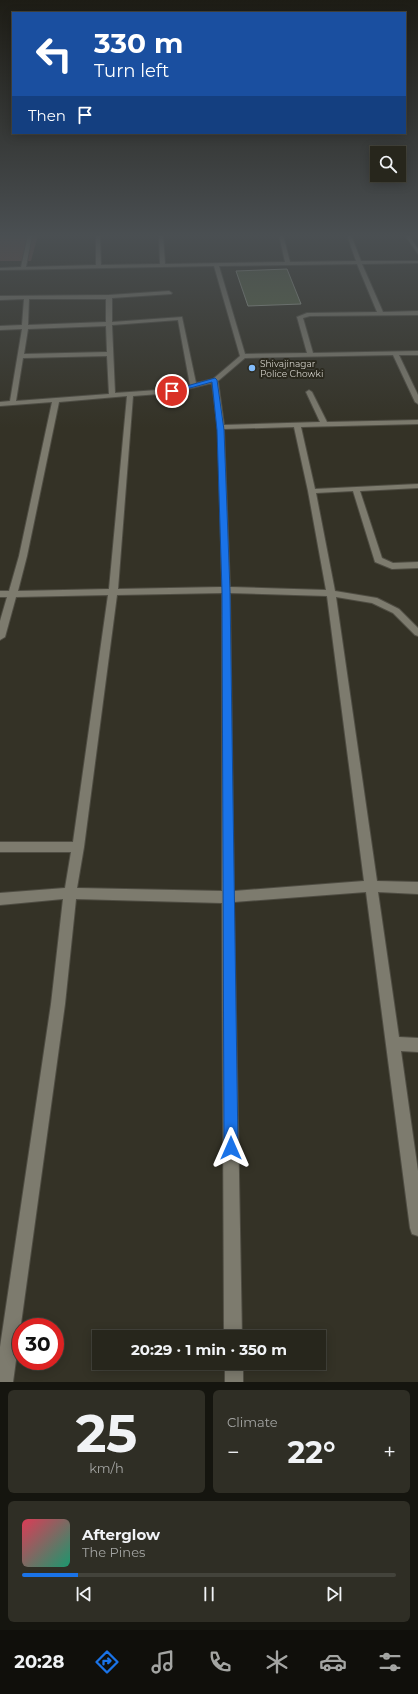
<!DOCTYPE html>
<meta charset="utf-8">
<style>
body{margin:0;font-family:Montserrat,sans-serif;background:#2f2e25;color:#f1f3f6;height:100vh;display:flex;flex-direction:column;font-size:15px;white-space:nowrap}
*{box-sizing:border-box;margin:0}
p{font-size:13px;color:#a4a5a3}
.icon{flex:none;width:22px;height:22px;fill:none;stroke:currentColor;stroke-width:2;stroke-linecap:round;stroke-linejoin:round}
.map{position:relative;height:1382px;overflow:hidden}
.sheet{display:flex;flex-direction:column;gap:8px;padding:8px;background:#15150f;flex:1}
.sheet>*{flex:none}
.guide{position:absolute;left:12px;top:12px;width:394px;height:122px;border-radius:0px;box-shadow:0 2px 10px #0003,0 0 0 1px #43433b;background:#1a4fa0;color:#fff;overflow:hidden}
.tools{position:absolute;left:370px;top:146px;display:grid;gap:8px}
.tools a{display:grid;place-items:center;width:36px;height:36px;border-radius:0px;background:#27261c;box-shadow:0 2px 10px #0003,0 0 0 1px #43433b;font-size:20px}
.speed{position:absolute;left:12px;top:1318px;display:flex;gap:8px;font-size:20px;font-weight:700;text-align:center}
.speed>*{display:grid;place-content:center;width:52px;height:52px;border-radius:50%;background:#27261c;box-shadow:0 2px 10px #0003,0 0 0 1px #43433b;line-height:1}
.speed .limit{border:6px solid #d22;background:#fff;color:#111}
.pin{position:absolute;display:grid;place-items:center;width:34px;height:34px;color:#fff;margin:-17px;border:2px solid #fff;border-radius:50%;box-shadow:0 1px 4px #0007}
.me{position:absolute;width:44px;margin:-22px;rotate:0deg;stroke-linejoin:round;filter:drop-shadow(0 0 3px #0008)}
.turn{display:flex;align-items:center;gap:14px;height:84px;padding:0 16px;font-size:18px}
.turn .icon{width:52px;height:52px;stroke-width:2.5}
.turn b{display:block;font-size:28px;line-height:34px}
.then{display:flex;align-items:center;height:38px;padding:0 16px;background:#0003;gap:8px;font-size:15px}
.big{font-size:30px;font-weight:700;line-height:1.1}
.sheet .tile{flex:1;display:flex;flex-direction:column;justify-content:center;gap:6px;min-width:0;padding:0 14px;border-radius:6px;background:#2f2e25}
.sheet .dial{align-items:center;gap:0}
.dial b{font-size:52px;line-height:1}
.song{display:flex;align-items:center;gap:12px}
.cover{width:48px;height:48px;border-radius:6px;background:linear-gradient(135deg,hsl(350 70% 55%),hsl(160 70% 35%))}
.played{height:4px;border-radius:2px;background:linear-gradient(90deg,#1a73e8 15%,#43433b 15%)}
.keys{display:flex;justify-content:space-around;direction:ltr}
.heat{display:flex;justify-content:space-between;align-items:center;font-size:22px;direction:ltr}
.sheet .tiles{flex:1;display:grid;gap:8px;grid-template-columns:1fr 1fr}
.tile:last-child{grid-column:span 2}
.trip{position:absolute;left:92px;top:1330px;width:234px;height:40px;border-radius:0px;background:#27261c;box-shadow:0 2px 10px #0003,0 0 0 1px #43433b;font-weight:700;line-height:40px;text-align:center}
.menu{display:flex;height:64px;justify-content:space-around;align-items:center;background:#100f0b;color:#a4a5a3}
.menu .icon{width:28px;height:28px}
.menu .current{color:#1a73e8}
.menu b{font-size:18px;color:#f1f3f6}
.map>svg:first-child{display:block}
</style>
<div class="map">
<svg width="418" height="1382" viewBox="0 0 418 1382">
<rect width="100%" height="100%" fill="#343226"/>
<!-- green -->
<path fill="#6a4c44" d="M 0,235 L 38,235 L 31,261 L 0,261 Z"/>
<!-- building -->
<path fill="#5c6b4b" stroke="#a2a99c" d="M 287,269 L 301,304 L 248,306 L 236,271 Z"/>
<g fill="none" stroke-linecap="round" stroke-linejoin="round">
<!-- minor casing -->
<g stroke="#4f4d43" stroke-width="2">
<g id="minor">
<path d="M 28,235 L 32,235 L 26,267 L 96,265 L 96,235 L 100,235 L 101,265 L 160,264 L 159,235 L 163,235 L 165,264 L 285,262 L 279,235 L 283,235 L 290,262 L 356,261 L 347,235 L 351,235 L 361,261 L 418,261 L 418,263 L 362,264 L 383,312 L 418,311 L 418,315 L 310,316 L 303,318 L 313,353 L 418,351 L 418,355 L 399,355 L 418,395 L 418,404 L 415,402 L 393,355 L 245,358 L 218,381 L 224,425 L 320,422 L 306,392 L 309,390 L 312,392 L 327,422 L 418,420 L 418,424 L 301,427 L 315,489 L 418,484 L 418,488 L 360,491 L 382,558 L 393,563 L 418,562 L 418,568 L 392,569 L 375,562 L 353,491 L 316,493 L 335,591 L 377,598 L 399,609 L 418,628 L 418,636 L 415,635 L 393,613 L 372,603 L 336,597 L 377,881 L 418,882 L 418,894 L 378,892 L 399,1037 L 418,1038 L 418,1052 L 401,1051 L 418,1171 L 418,1236 L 412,1234 L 410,1228 L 366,892 L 234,902 L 242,1337 L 224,1337 L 222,903 L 76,899 L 65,1004 L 13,1382 L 0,1382 L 0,1347 L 51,1004 L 63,899 L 0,905 L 0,893 L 65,888 L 71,852 L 0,852 L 0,842 L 73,842 L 108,595 L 16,597 L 5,637 L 0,640 L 0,621 L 7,597 L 0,597 L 0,591 L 9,591 L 19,556 L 52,402 L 0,406 L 0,402 L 10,401 L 22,329 L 0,330 L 0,326 L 22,325 L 24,299 L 0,300 L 0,296 L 109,295 L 169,291 L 172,293 L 171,294 L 112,298 L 112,322 L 182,317 L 196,383 L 213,379 L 240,356 L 214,266 L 0,270 L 0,268 L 21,267 ZM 357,264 L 377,312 L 307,313 L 297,317 L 307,353 L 245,354 L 219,266 ZM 29,299 L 106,299 L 106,322 L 28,325 ZM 178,320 L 190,385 L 172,389 L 115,393 L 112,325 ZM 106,326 L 107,352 L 24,354 L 28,329 ZM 107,356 L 109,394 L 16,401 L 23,358 ZM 212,383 L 218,430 L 222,587 L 118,589 L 133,396 L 172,393 ZM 127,396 L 109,589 L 18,591 L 27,556 L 59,402 ZM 294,427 L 308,491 L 326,590 L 230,587 L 224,429 ZM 222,593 L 222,891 L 77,888 L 84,847 L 117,595 ZM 230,593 L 327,596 L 364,881 L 234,891 Z"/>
<path d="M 405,235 L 409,235 L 418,249 L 418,254 Z"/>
<rect x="225" y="1363" width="18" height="19"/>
</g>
</g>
<!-- minor -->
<use href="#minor" fill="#7d7b6e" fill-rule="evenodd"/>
</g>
<!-- sky -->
<linearGradient id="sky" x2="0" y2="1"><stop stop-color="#1d1c15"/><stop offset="0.55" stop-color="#4a4f52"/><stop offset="1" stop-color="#4a4f52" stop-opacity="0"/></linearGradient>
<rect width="418" height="428" fill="url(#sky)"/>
<!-- route -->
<path fill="#1a73e8" stroke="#114b97" d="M 215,378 L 217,380 L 224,430 L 230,591 L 238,1148 L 236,1153 L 231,1156 L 226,1153 L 224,1148 L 222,591 L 217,430 L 212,382 L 172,393 L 169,391 Z"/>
<!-- markers -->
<circle fill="#82bcfa" stroke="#2a281d" stroke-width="1.5" cx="252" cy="368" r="4"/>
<g text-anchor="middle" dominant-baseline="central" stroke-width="4" stroke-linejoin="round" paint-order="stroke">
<!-- far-poi labels -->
<g font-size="9" fill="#d3d1ca" stroke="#2a281d" text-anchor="start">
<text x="260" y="363">Shivajinagar<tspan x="260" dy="10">Police Chowki</tspan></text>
</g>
</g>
</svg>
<div class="tools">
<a><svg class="icon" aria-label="search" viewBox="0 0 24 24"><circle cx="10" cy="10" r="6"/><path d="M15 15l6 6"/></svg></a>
</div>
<div class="speed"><div class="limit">30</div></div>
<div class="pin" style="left:172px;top:391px;background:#d93025"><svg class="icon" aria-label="arrive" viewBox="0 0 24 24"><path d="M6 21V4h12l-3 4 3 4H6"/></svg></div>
<svg class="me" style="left:231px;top:1148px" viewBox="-20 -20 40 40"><path d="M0-17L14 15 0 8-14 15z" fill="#1a73e8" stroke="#fff" stroke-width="4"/></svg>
<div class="trip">20:29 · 1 min · 350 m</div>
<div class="guide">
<div class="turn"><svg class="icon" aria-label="left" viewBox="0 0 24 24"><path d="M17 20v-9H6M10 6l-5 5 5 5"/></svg><div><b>330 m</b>Turn left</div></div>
<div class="then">Then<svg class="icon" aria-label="arrive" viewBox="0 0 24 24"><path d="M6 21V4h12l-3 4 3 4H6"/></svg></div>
</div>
</div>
<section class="sheet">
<div class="tiles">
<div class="tile dial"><b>25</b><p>km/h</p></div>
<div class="tile"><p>Climate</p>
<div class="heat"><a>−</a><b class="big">22°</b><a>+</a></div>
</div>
<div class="tile">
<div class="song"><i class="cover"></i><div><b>Afterglow</b><p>The Pines</p></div></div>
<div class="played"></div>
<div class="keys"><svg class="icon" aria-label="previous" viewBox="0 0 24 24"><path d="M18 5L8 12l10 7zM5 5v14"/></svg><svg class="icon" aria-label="pause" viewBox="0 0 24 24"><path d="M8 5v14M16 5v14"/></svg><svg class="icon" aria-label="next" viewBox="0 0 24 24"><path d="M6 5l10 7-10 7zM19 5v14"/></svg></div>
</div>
</div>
</section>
<nav class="menu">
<b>20:28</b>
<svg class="icon current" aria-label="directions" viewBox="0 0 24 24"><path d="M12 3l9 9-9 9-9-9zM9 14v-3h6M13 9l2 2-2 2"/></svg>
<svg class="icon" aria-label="music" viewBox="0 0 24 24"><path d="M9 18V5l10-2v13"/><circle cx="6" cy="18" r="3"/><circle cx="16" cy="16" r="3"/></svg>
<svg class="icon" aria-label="phone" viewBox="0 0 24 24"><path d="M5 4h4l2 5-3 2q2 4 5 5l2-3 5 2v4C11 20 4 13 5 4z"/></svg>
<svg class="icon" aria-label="climate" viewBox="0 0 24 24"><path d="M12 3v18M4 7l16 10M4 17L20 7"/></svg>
<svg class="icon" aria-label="car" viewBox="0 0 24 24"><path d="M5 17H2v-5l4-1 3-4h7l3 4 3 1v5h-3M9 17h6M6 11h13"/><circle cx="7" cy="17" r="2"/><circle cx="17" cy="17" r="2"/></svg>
<svg class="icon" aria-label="filters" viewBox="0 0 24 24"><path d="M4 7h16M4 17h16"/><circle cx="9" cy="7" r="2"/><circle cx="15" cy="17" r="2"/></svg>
</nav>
